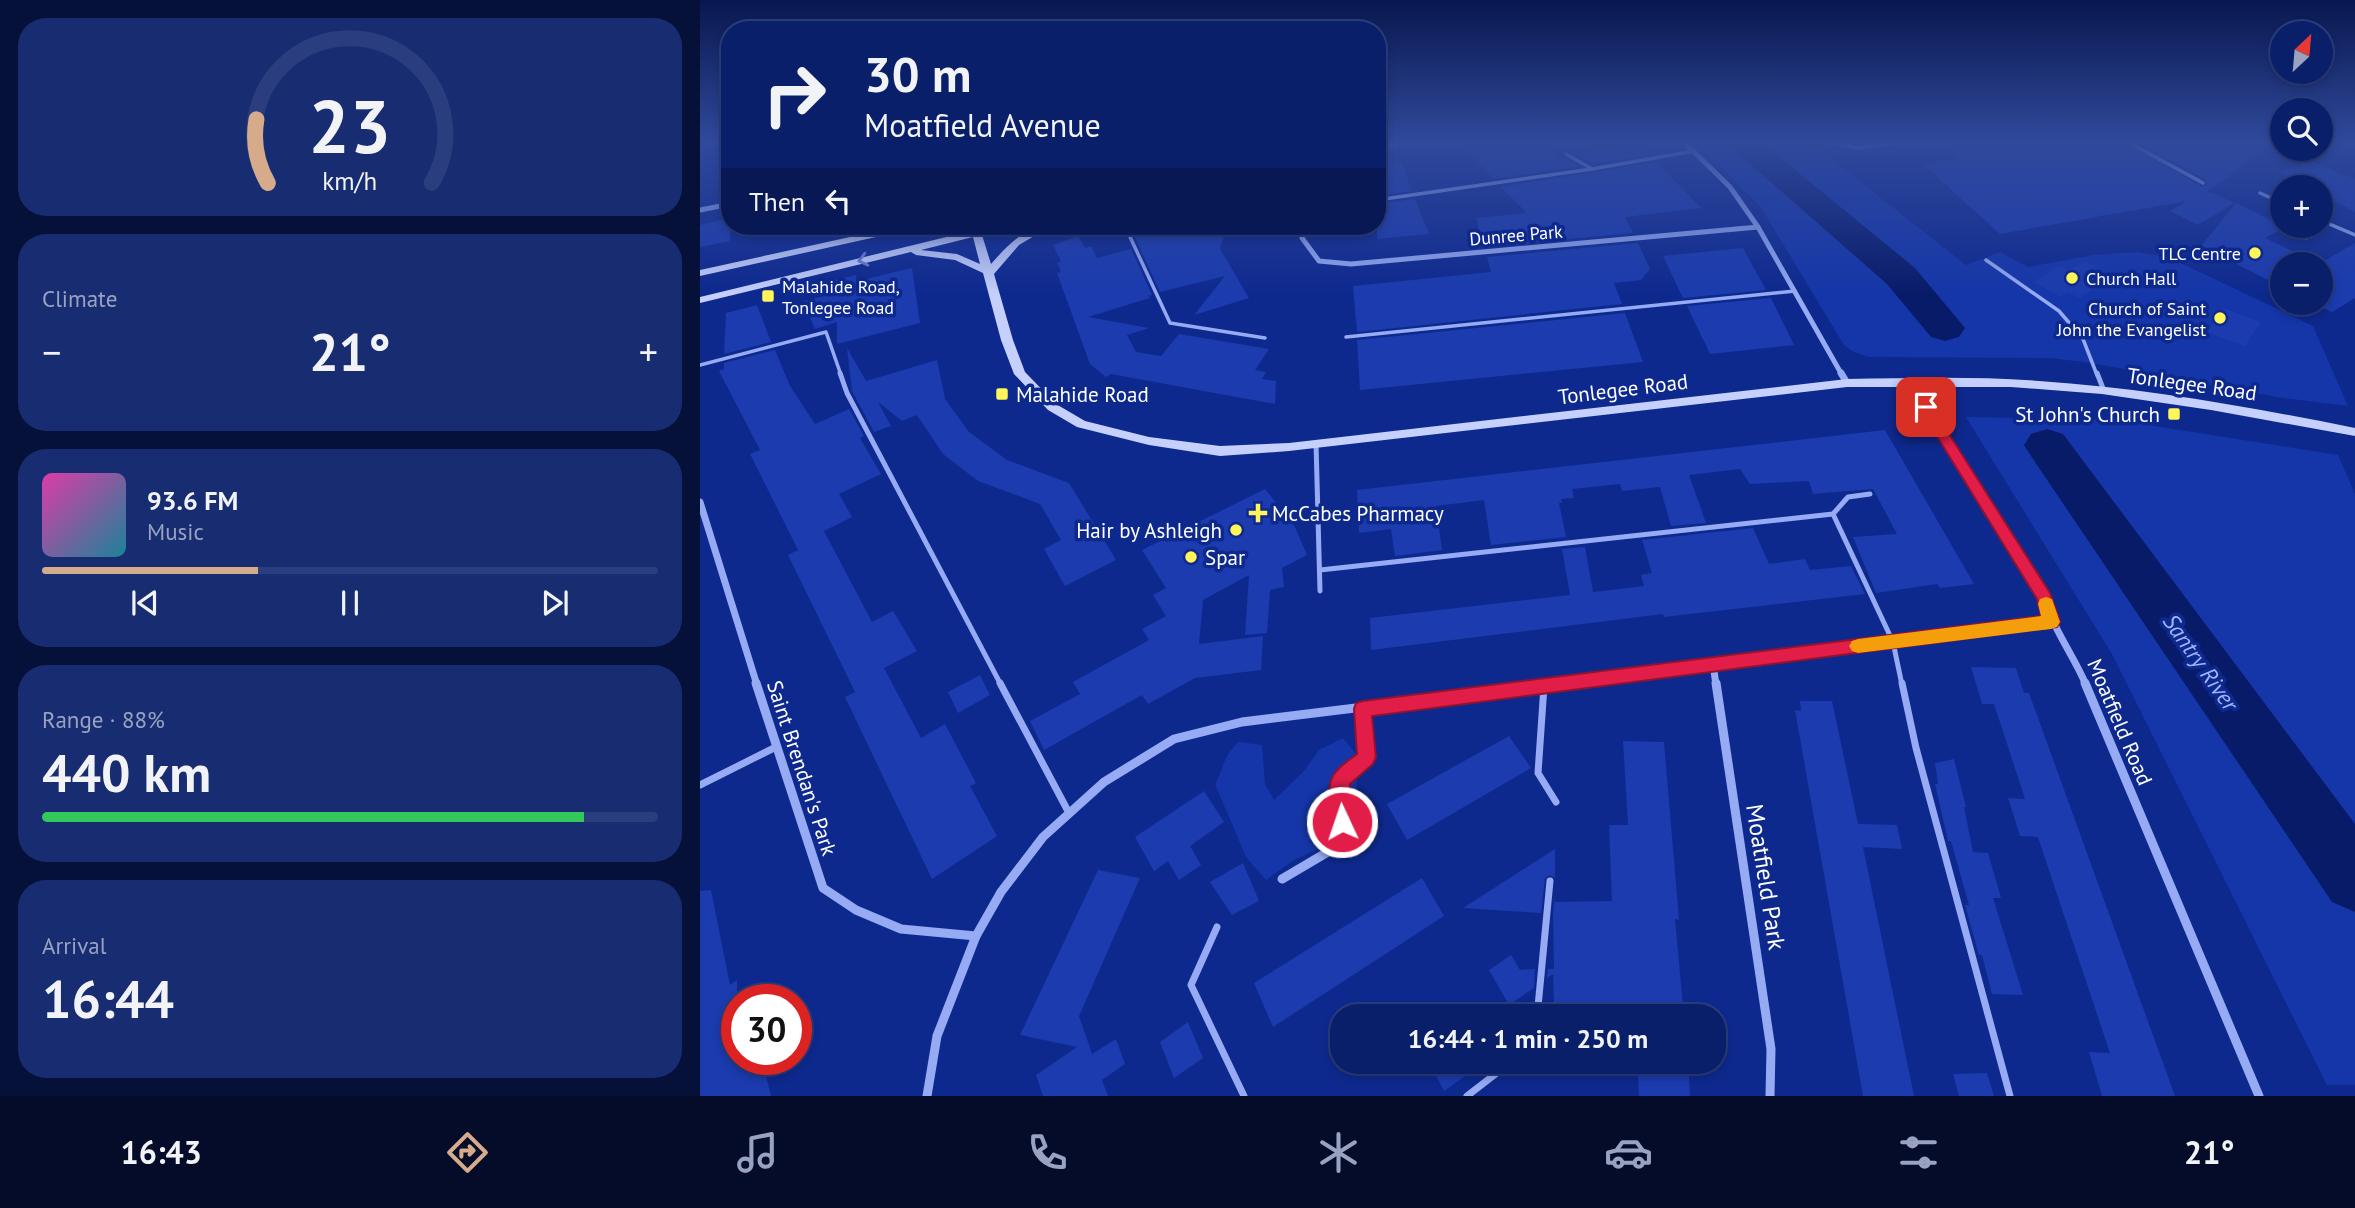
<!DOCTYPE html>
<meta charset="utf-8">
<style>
body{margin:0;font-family:"PT Sans",sans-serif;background:#182c72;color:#f1f3f6;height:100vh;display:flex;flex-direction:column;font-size:26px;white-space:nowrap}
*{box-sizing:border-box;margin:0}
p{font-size:23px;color:#99a2c1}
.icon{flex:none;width:38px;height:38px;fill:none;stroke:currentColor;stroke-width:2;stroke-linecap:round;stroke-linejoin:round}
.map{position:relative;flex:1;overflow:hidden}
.panel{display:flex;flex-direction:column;gap:18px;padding:18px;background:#06113a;width:700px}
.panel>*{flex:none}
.hud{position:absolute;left:21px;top:21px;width:665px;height:214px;border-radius:28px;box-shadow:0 4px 10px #0003,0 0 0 2px #2a3d7e;background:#0a1f6a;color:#f1f3f6;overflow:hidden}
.needle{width:46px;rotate:26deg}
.tools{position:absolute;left:1570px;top:21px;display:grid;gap:14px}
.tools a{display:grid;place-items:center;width:63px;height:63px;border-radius:50%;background:#0a1f6a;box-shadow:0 4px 10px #0003,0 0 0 2px #2a3d7e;font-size:35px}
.speed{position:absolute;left:21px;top:984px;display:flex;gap:14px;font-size:35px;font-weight:700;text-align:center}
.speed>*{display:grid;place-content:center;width:91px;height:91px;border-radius:50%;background:#0a1f6a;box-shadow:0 4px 10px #0003,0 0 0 2px #2a3d7e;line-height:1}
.speed .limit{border:10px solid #d22;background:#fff;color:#111}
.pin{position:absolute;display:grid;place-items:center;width:60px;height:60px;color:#fff;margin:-30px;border-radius:14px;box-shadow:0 4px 10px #0006}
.me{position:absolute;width:77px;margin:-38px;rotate:357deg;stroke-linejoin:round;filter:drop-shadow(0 0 5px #0008)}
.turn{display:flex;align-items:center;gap:24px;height:147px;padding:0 28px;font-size:32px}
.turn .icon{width:91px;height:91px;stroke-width:2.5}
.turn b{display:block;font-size:49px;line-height:60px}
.then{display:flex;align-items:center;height:66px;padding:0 28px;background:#0003;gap:14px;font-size:26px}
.big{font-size:52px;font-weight:700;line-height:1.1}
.panel .widget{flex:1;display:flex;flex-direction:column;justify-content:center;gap:10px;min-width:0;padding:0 24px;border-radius:28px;background:#182c72}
.panel .dial{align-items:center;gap:0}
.dial svg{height:182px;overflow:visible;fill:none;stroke:#2a3d7e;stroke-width:7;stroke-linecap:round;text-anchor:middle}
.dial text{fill:#f1f3f6;stroke:none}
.song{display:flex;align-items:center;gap:21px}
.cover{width:84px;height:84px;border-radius:10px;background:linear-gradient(135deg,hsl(320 70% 55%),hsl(190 70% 35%))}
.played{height:7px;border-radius:4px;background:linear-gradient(90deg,#d6ab8b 35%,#2a3d7e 35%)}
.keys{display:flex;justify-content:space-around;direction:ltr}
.heat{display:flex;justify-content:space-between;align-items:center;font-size:38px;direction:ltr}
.charge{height:10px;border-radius:5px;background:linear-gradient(90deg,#34c759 88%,#2a3d7e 0)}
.trip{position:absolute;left:630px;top:1004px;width:396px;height:70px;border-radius:28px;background:#0a1f6a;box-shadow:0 4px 10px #0003,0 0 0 2px #2a3d7e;font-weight:700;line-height:70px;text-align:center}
.dock{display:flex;height:112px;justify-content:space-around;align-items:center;background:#040c2a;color:#99a2c1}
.dock .icon{width:49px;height:49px}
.dock .active{color:#d6ab8b}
.dock b{font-size:32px;color:#f1f3f6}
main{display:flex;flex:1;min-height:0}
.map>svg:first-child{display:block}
</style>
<main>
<section class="panel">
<div class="widget dial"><svg viewBox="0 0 100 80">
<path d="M14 69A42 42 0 1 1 86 69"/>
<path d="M14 69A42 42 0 0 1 9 41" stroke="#d6ab8b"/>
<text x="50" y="56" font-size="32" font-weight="700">23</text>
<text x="50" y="72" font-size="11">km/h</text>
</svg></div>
<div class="widget"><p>Climate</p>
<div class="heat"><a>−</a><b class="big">21°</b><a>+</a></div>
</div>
<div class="widget">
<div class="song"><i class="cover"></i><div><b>93.6 FM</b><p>Music</p></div></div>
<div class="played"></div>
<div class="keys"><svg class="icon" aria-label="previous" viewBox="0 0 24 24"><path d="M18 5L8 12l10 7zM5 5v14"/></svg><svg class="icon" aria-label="pause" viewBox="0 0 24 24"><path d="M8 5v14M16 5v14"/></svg><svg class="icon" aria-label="next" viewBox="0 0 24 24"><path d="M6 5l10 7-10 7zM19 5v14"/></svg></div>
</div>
<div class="widget"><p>Range · 88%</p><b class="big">440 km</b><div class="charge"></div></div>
<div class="widget"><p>Arrival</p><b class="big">16:44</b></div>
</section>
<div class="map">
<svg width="1655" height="1096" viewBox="0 0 1655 1096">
<rect width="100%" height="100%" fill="#0e298e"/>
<!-- green -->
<g fill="#1536a9">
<path d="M 995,141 L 1108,141 L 1266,265 L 1300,252 L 1328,267 L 1394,255 L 1438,252 L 1470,258 L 1613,326 L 1648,406 L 1577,397 L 1391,363 L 1351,358 L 1169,357 L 1152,351 L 1144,345 L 1060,206 Z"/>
<path d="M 1266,417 L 1416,420 L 1638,455 L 1655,494 L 1655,1085 L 1627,1085 L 1412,654 Z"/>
<path d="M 643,738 L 655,753 L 659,830 L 594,860 L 566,880 L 546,857 L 515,784 C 526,765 521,760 538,742 L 562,745 L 565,784 L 574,800 L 604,771 L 619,750 Z"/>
</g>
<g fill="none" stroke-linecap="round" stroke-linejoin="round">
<!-- river -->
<g fill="#081b69" fill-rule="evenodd">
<path d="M 1024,141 L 1060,141 L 1215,268 L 1265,328 L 1259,337 L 1245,341 L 1231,337 L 1187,284 Z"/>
<path d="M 1347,429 L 1363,434 L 1655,824 L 1655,912 L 1632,902 L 1331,456 L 1324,445 L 1331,434 Z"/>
</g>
</g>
<!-- building -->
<g fill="#1b3bae">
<path d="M 757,141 L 839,141 L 858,159 L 864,158 L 879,166 L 794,179 Z"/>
<path d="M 1240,141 L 1422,141 L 1502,187 L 1507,184 L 1505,179 L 1436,141 L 1576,141 L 1506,193 L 1511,192 L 1534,203 L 1498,225 L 1470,211 L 1487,201 L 1300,234 L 1223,164 L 1260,158 Z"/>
<path d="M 935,142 L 948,155 L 893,164 L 877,155 Z"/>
<path d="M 701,161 L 712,191 L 677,196 L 677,167 Z"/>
<path d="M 956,162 L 1001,208 L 925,217 L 933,233 L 784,247 L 776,218 L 827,213 L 801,187 Z"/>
<path d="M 1613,162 L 1655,179 L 1655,212 L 1620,193 L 1620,187 L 1609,187 L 1579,172 Z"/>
<path d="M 715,199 L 729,234 L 677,239 L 677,204 Z"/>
<path d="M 1536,203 L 1586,227 L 1565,238 L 1619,264 L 1655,243 L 1655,298 L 1632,312 L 1613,303 L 1620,303 L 1620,264 L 1582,264 L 1582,287 L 1501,246 Z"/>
<path d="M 30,218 L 30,241 L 0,247 L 0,225 Z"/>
<path d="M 430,226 L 527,226 L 520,249 L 549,298 L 494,315 L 525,276 L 460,292 Z"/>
<path d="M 378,236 L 385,248 L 391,246 L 397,258 L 431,249 L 452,295 L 448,296 L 450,298 L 388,317 L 449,328 L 427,335 L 436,352 L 461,356 L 479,334 L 569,349 L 555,370 L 566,372 L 562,379 L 576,381 L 575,404 L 411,374 L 406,377 L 390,364 L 357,273 L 361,272 L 357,263 L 361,261 L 353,245 Z"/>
<path d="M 938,243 L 950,269 L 941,280 L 914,283 L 922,304 L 657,332 L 653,286 L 791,272 L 787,257 Z"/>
<path d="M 1043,248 L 1066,290 L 983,298 L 963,256 Z"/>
<path d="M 1385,261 L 1414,276 L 1379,298 L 1368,292 L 1361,297 L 1333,282 L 1360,266 L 1368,270 Z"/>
<path d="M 212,268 L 220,323 L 137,344 L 137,322 L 115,329 L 103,301 L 136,293 L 134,280 L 156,275 L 157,281 Z"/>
<path d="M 1071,298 L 1094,345 L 1010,354 L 987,306 Z"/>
<path d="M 57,305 L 71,342 L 24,354 L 26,313 Z"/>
<path d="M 1523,308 L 1561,322 L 1545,346 L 1507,332 Z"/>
<path d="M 925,313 L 943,362 L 660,390 L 657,340 Z"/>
<path d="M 147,348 L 166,381 L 237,360 L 245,399 L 269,432 L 307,460 L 369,483 L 416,560 L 365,586 L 344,549 L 361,540 L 340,504 L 278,481 L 243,454 L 217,415 L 202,421 L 178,402 L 191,426 L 174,432 L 152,391 Z"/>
<path d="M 75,350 L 90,386 L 115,424 L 149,409 L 164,436 L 160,438 L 181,474 L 139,494 L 152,517 L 124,531 L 172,622 L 193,611 L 217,651 L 184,668 L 221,738 L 245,724 L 276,783 L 270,786 L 297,836 L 232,879 L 145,697 L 155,692 L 88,555 L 98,550 L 50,454 L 60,450 L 19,371 L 24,369 L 24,363 Z"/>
<path d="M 1185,430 L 1274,584 L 1240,588 L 1237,584 L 1176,593 L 1153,537 L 1197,534 L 1173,489 L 1113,494 L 1109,481 L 1050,484 L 1040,469 L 989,475 L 1006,523 L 971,526 L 960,487 L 922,491 L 920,484 L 872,489 L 874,498 L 861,499 L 862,503 L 859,503 L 866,537 L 791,545 L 784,500 L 736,506 L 742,550 L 695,556 L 691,529 L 659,533 L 657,490 Z"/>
<path d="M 565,489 L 594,525 L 607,555 L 582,568 L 584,587 L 570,590 L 567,633 L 545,635 L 549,575 L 503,600 L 499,644 L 563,636 L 561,670 L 495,678 L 448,704 L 442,695 L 344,750 L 330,721 L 380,694 L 373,682 L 449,640 L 442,629 L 466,616 L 453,595 L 466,588 L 442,550 Z"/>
<path d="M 1053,528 L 1069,564 L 1105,559 L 1110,570 L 1151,566 L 1165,594 L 964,617 L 963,614 L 671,650 L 670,618 L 870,595 L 862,549 L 885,547 L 893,592 L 944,586 L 941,575 L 952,573 L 942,540 Z"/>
<path d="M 1271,667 L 1316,668 L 1324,693 L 1329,693 L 1475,1096 L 1402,1096 L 1389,1052 L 1410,1053 L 1338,837 L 1320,836 L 1308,798 L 1325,799 L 1294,704 L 1282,704 Z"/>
<path d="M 280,675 L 290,695 L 258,713 L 248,692 Z"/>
<path d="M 1100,701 L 1132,701 L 1158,824 L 1197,825 L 1202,849 L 1163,847 L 1214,1096 L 1163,1096 L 1095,710 L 1101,711 Z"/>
<path d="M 809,736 L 831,768 L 707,840 L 687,804 Z"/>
<path d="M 923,741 L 964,742 L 979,920 L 975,919 L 984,1017 L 934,1017 L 934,1013 L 910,1013 L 909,1002 L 854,1002 L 853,974 L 847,978 L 848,969 L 854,969 L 853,914 L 855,895 L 855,902 L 912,901 L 909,825 L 928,825 Z"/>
<path d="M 1254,759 L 1266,807 L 1264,807 L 1273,852 L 1288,853 L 1301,898 L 1293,898 L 1323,995 L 1292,994 L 1282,955 L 1279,955 L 1273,934 L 1265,905 L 1269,905 L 1251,841 L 1248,841 L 1235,784 L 1238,784 L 1235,763 Z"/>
<path d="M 504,791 L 524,822 L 490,846 L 501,865 L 479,880 L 468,861 L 454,871 L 435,837 Z"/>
<path d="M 855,849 L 855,878 L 850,875 L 845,878 L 841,913 L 763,908 Z"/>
<path d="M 543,863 L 559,901 L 532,915 L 510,882 Z"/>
<path d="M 398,870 L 440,878 L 379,1016 L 392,1054 L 416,1039 L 425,1064 L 402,1080 L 408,1096 L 343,1096 L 336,1075 L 377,1047 L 320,1035 Z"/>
<path d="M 722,878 L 744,916 L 573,1027 L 554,983 Z"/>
<path d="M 11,890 L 30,985 L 37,980 L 37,1059 L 62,1059 L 71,1096 L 0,1096 L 0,891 Z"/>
<path d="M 811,955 L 820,970 L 835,969 L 834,988 L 809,1005 L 789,970 Z"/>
<path d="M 488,1022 L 503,1058 L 474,1078 L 460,1042 Z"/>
<path d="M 729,1062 L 785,1062 L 744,1091 Z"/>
<path d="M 937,1062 L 988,1062 L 990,1096 L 939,1096 Z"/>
<path d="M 1287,1073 L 1294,1096 L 1259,1096 L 1253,1074 Z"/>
</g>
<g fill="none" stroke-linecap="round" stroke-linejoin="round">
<!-- lane-far2 -->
<g stroke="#96abf3" stroke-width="3.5">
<path d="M 1123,141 L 1157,148 L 1214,141"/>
<path d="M 1426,141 L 1503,183"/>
<path d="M 866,154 L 892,169 L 994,151"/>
<path d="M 1560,193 L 1582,203"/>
<path d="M 677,200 L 892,169"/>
<path d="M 1620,220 L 1655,235"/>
<path d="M 425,226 L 470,323 L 565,338"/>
<path d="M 1606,238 L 1628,223"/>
<path d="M 1286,260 L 1359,311 L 1383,339 L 1397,375"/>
<path d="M 646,337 L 1095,291"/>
<path d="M 0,365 L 126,332 L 141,375"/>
</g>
<!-- lane-far1 -->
<g stroke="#96abf3" stroke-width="5">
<path d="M 140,373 L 147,393 L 301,685"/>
<path d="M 1397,373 L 1404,391"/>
<path d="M 616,443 L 620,591"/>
<path d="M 1133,514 L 1193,642 L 1202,685"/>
<path d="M 620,570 L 1133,514 L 1148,497 L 1170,494"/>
</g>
<!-- lane -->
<g stroke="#96abf3" stroke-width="7">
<path d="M 300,683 L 369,813"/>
<path d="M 1202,683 L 1216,748 L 1310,1096"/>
<path d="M 844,686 L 838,773 L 856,802"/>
<path d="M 0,785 L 76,747"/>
<path d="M 517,927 L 491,985 L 544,1096"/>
<path d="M 837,1017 L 850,881"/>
<path d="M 767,1096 L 811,1062"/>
</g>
<!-- street-far2 -->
<g stroke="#96abf3" stroke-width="5">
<path d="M 983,141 L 1030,187 L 1058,227 L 1142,375"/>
<path d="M 677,149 L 708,141"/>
<path d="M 0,210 L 30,204"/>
<path d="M 602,226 L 602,238 L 619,261 L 651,264 L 1058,227"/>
</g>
<!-- street-far1 -->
<g stroke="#96abf3" stroke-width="7">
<path d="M 1141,373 L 1147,383"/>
<path d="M 1209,382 L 1345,598 C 1353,630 1373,654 1386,685"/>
<path d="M 0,502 L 57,685"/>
<path d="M 1013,664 L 1016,685"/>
<path d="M 845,685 L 1351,622"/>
</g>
<!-- street -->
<g stroke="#96abf3" stroke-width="9">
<path d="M 56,683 L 123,888 L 156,910 L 201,929 L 276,936"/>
<path d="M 1016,683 L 1071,1049 L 1070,1096"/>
<path d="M 1385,683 L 1559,1096"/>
<path d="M 582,879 L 643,843 L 640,780 L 667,757 L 663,709"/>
<path d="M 227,1096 L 237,1036 L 276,936 L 301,892 L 343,837 L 404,782 L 474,739 L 542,722 L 859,683"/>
</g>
<!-- secondary -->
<g fill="#c5d0fd" fill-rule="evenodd">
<path d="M 200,226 L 217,226 L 212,229 L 0,276 L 0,270 Z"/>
<path d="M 270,226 L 280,226 L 281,229 L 295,226 L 311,226 L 282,235 L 291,264 C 307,246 324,226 351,226 L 319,245 L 294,274 L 313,340 L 325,372 L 356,404 L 385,421 L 449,437 L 520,446 L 589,443 L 1147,379 C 1211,378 1275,376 1339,381 C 1445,388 1550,407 1655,428 L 1655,436 L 1511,410 L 1402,394 L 1311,387 L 1147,387 L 589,451 L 520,456 L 449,445 L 377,427 L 348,410 L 314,374 L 301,340 L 283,273 L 255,260 L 216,255 L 211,252 L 0,303 L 0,297 L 271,231 ZM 273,237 L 280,264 L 257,254 L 221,250 Z"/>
</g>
</g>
<!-- one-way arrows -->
<defs><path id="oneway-chevron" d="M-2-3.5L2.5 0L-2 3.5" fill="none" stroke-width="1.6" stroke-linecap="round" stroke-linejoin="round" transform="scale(1.75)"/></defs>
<use stroke="#6a7cc6" href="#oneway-chevron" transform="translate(163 260) rotate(166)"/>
<!-- sky -->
<linearGradient id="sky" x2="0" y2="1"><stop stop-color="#08174e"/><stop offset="0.48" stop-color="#30499b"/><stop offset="1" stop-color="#30499b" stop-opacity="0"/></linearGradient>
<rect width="1655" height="295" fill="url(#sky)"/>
<!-- route -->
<path fill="#e11d48" stroke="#92132f" stroke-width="2" d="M 1226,403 L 1230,404 L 1350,593 L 1360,622 L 1357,627 L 672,716 L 676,757 L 673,764 L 650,784 L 652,822 L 649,829 L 642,832 L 635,829 C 630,818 627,789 632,778 C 636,768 649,760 657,754 L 654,709 L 656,703 L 663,701 L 1341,616 L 1337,599 L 1219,407 Z"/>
<!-- slow -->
<path fill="#f59e0b" d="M 1346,597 L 1352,599 L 1360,622 L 1357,627 L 1351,629 L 1158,653 L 1152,651 L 1149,646 L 1152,641 L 1158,639 L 1341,616 L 1338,604 L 1340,599 Z"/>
<!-- markers -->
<g fill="#fff558" stroke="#0e298e" stroke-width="2.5">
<circle cx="1555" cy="253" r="7"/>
<circle cx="1372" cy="278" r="7"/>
<rect x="61" y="289" width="14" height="14" rx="3.5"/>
<circle cx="1520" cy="318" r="7"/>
<rect x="295" y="387" width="14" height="14" rx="3.5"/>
<rect x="1467" y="407" width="14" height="14" rx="3.5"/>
<path d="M554.5 502.5h7v7h7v7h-7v7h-7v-7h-7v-7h7z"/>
<circle cx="536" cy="530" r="7"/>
<circle cx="491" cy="557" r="7"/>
</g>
<g text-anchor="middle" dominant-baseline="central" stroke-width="7" stroke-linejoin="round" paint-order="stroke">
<!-- far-street labels -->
<g font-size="18" fill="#fff" stroke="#0e298e">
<text transform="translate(816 235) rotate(-5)">Dunree Park</text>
</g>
<!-- far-poi labels -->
<g font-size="18" fill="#fff" stroke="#0e298e" text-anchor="end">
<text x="1541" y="253">TLC Centre</text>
<text x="1386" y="278" text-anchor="start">Church Hall</text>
<text x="82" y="286" text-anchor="start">Malahide Road,<tspan x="82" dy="21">Tonlegee Road</tspan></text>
<text x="1506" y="308">Church of Saint<tspan x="1506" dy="21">John the Evangelist</tspan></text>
</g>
<!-- street labels -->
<g font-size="21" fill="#fff" stroke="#0e298e">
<text transform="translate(1492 384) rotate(8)">Tonlegee Road</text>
<text transform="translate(923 389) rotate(-7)">Tonlegee Road</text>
<text transform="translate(1420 722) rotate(67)">Moatfield Road</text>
<text transform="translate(102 768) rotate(72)">Saint Brendan's Park</text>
</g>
<!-- poi labels -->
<g font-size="21" fill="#fff" stroke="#0e298e" text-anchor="start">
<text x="316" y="394">Malahide Road</text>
<text x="1460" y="414" text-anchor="end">St John's Church</text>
<text x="572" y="513">McCabes Pharmacy</text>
<text x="522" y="530" text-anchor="end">Hair by Ashleigh</text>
<text x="505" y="557">Spar</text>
</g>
<!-- water labels -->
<g font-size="23" font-style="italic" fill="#a1b6fb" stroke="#0e298e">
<text transform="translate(1501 662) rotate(55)">Santry River</text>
</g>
<!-- near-street labels -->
<g font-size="24" fill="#fff" stroke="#0e298e">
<text transform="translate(1066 877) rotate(81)">Moatfield Park</text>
</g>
</g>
</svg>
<div class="tools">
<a><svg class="needle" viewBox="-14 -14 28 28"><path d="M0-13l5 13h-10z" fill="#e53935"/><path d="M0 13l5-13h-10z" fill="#99a2c1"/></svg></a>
<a><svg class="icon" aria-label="search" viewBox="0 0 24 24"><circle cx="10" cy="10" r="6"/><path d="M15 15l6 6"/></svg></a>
<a>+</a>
<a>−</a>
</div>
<div class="speed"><div class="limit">30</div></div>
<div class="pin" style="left:1226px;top:407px;background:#d93025"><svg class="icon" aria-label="arrive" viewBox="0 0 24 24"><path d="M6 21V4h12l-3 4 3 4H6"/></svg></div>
<svg class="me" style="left:642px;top:822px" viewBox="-20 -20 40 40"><circle r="17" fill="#e11d48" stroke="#fff" stroke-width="3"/><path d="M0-11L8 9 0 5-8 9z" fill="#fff"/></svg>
<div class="trip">16:44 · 1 min · 250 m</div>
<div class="hud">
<div class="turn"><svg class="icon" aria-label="right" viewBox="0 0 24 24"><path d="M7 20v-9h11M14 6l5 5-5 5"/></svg><div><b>30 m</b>Moatfield Avenue</div></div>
<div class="then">Then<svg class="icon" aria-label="left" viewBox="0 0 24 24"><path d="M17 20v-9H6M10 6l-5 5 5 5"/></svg></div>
</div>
</div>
</main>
<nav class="dock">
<b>16:43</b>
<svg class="icon active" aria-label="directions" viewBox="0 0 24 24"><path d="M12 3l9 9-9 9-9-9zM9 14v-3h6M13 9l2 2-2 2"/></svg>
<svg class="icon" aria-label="music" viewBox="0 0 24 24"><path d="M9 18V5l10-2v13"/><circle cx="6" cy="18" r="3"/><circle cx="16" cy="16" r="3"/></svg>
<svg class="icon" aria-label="phone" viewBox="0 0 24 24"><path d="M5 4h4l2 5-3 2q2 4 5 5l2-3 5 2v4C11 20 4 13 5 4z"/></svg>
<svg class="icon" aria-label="climate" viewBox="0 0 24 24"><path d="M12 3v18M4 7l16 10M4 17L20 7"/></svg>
<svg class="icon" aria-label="car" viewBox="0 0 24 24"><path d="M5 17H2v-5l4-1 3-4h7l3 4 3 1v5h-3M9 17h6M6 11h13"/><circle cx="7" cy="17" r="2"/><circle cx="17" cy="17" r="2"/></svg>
<svg class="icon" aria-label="filters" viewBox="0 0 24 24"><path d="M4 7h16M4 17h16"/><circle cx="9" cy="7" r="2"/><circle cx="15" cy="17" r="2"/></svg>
<b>21°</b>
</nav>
